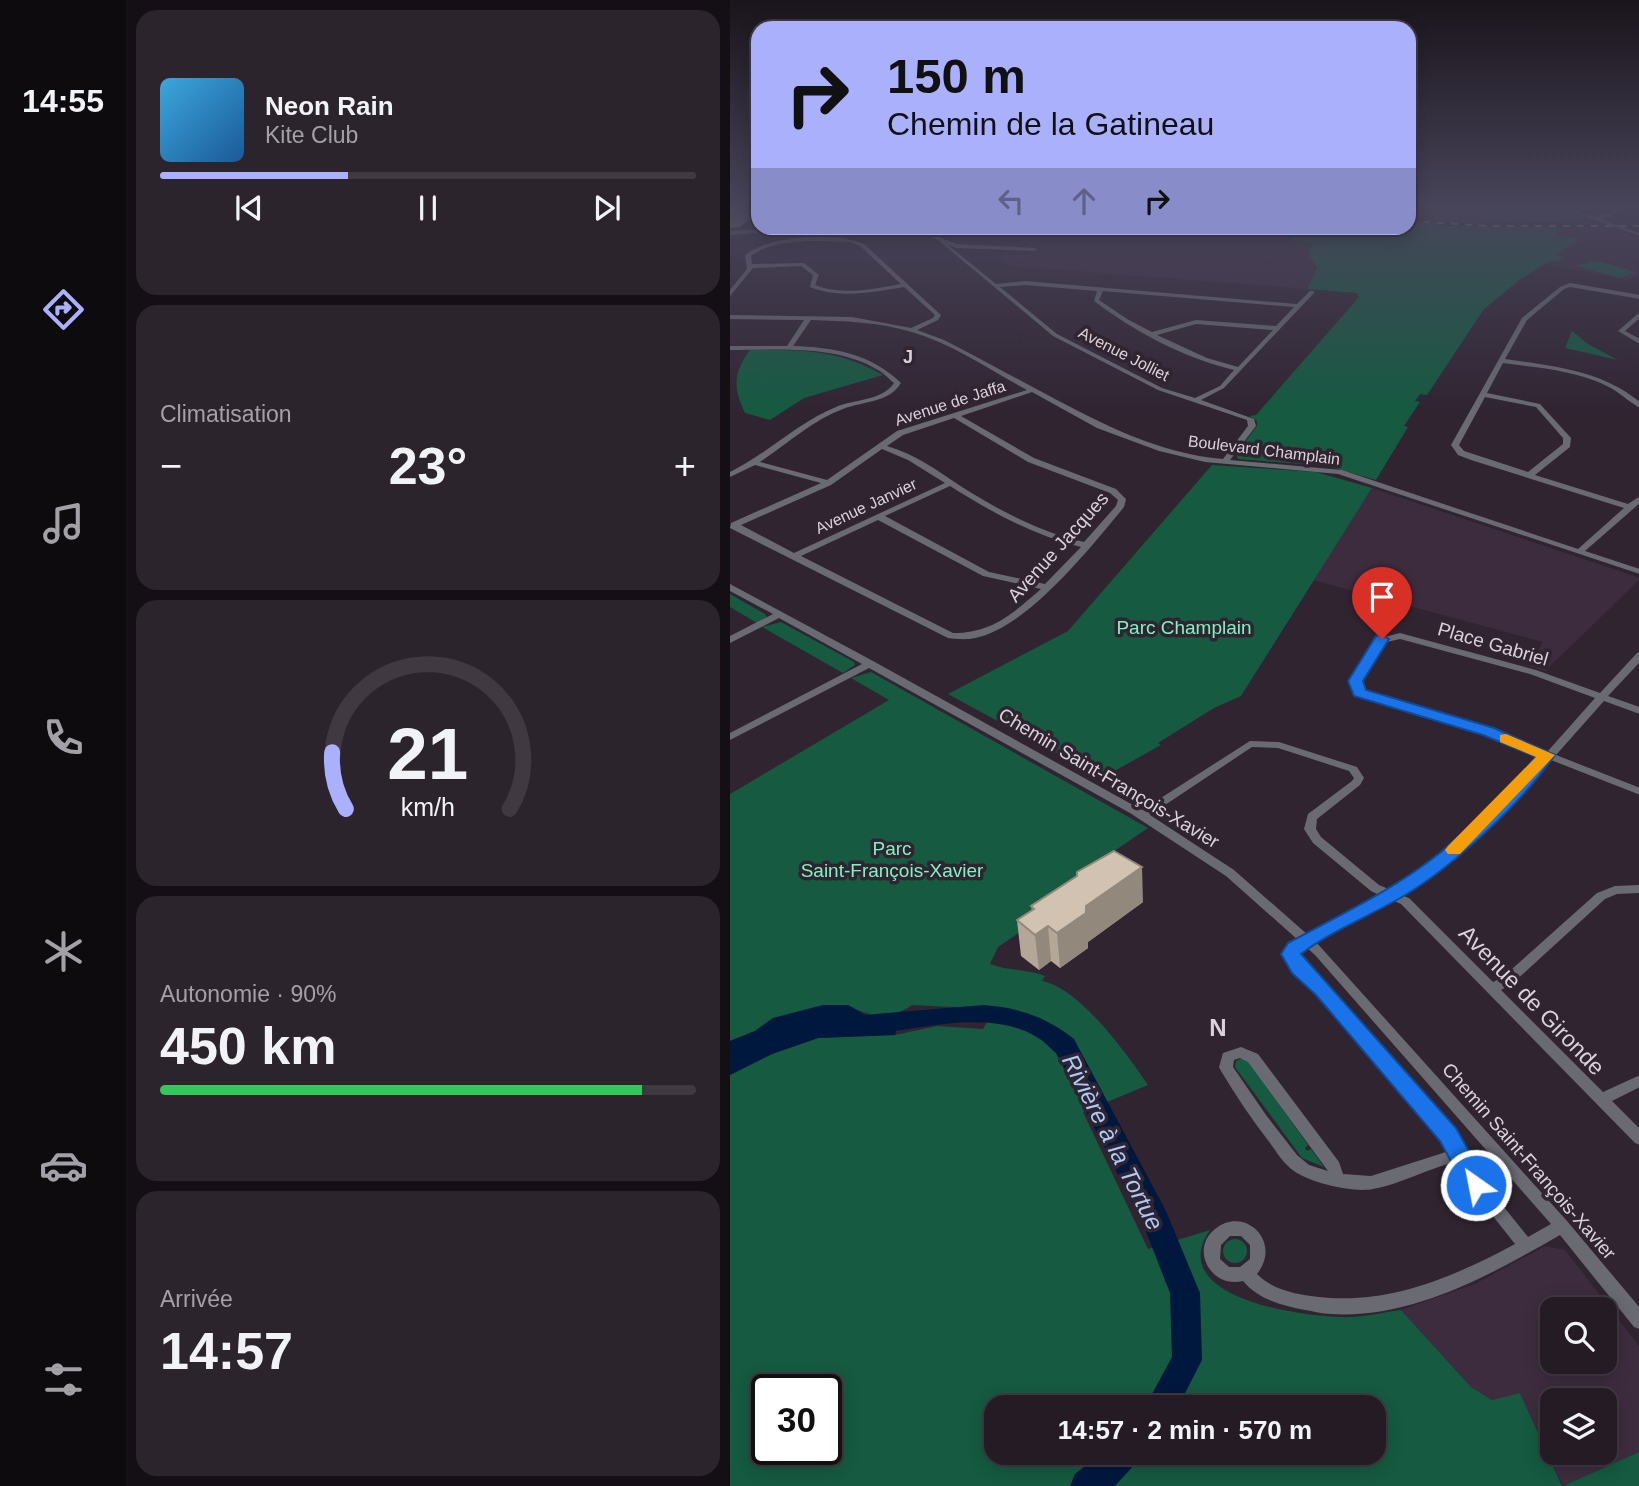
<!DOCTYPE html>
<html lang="fr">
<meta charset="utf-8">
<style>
body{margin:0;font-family:Arial,sans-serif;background:#2c242d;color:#f1f3f6;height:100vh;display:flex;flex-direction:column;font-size:26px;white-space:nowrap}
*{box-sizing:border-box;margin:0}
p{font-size:23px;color:#a3a1a7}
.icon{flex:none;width:38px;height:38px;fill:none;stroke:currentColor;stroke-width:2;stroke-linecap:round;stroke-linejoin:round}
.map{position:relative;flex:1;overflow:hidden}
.sheet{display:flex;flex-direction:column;gap:10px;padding:10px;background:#140f14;width:604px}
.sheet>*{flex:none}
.top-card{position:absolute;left:21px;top:21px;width:665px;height:214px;border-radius:21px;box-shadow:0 4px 18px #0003,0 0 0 2px #413942;background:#aab0fc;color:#111;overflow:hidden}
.buttons{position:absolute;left:810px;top:1297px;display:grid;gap:14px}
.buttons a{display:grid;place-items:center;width:77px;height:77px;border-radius:14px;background:#241b25;box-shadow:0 4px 18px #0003,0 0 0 2px #413942;font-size:35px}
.speed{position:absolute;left:21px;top:1374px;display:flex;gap:14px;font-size:35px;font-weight:700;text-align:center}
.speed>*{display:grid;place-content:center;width:91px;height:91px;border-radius:50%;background:#241b25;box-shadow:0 4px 18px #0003,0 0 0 2px #413942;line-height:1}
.speed .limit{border:4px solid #111;border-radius:10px;background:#fff;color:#111}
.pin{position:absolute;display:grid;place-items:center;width:60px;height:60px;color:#fff;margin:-72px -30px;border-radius:50% 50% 50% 0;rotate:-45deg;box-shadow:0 0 7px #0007}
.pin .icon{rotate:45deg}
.me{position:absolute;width:77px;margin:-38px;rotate:327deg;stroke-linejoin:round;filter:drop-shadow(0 0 5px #0008)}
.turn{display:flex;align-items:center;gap:24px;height:147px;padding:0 21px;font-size:32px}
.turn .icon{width:91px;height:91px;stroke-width:2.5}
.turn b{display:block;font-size:49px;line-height:60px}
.lanes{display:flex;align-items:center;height:66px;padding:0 21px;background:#0003;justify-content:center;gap:35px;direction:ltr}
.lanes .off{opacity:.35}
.big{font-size:52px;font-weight:800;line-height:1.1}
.sheet .tile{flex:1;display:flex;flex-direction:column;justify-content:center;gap:10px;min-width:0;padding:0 24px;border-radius:21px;background:#2c242d}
.sheet .dial{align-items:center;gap:0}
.dial svg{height:182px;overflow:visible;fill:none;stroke:#413942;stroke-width:7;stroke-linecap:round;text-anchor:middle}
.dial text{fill:#f1f3f6;stroke:none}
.song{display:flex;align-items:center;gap:21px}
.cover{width:84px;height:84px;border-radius:10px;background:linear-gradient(135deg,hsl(200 70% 55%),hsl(210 70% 35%))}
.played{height:7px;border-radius:4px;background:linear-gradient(90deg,#aab0fc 35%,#413942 35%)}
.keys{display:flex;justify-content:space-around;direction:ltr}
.heat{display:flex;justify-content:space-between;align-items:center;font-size:38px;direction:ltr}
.charge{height:10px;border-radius:5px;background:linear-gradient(90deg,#34c759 90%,#413942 0)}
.trip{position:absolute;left:254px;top:1395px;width:402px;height:70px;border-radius:21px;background:#241b25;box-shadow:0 4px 18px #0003,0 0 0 2px #413942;font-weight:800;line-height:70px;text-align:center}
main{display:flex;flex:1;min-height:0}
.tabs{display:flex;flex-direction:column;width:126px;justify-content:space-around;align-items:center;background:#0e0b0f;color:#a3a1a7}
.tabs .icon{width:49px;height:49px}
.tabs .current{color:#aab0fc}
.tabs b{font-size:32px;color:#f1f3f6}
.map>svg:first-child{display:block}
</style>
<main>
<nav class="tabs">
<b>14:55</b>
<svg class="icon current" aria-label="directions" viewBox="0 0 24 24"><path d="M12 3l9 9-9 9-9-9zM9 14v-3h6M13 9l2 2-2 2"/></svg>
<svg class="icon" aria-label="music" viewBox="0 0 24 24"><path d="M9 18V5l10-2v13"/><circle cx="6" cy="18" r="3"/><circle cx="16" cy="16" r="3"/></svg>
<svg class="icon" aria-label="phone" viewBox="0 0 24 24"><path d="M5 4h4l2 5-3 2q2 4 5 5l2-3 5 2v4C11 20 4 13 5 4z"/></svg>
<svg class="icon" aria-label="climate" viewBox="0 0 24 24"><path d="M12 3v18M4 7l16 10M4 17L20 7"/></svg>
<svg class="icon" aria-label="car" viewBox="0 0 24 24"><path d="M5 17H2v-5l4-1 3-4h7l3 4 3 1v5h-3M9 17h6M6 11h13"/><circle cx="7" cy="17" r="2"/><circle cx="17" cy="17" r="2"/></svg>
<svg class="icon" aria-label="filters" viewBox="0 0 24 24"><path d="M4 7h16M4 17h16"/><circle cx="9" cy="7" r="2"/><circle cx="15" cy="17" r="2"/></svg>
</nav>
<section class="sheet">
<div class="tile">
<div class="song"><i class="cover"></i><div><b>Neon Rain</b><p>Kite Club</p></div></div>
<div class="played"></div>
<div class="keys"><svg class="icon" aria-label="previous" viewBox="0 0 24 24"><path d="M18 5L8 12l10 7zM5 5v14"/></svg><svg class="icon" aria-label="pause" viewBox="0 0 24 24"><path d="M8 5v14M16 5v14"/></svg><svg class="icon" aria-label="next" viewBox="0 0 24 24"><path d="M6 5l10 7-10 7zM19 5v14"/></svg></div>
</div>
<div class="tile"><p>Climatisation</p>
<div class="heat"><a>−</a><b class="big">23°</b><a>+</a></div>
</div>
<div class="tile dial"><svg viewBox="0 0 100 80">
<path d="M14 69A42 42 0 1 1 86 69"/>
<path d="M14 69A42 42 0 0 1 8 44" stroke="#aab0fc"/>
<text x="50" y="56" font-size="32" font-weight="700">21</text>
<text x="50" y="72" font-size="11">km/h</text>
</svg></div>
<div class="tile"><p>Autonomie · 90%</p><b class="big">450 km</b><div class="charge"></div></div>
<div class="tile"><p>Arrivée</p><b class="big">14:57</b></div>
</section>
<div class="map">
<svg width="910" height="1486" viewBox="0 0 910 1486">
<rect width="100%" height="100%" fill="#302431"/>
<!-- built -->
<g fill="#3d2c3e" fill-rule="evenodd">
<path d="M 679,204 L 780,204 L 750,224 L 679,219 Z"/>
<path d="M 192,228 L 569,228 L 562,241 L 584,243 L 587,268 L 577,289 L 280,266 L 268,258 L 273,253 L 299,255 L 303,250 L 228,243 Z"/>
<path d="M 831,228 L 884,228 L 909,238 L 909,275 L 897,280 L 815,264 L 848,240 L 823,234 L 833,230 Z"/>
<path d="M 642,488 L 910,578 L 909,580 L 815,671 L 799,666 L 813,642 L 583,580 Z"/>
<path d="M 815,1246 L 835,1250 L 909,1346 L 909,1452 L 833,1486 L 790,1393 L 762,1400 L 741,1387 L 671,1310 L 745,1284 ZM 822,1309 L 875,1309 L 875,1362 L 822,1362 ZM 822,1400 L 875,1400 L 875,1452 L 822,1452 Z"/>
</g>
<!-- green -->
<g fill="#155a41" fill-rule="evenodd">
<path d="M 780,204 L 816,204 L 856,218 L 825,222 L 754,221 Z"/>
<path d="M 679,222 L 716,224 L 704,226 L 825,227 L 833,231 L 824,234 L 849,239 L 827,255 L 833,257 L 828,261 L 820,261 L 791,279 L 754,309 L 697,395 L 690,394 L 685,401 L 690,402 L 674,426 L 678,427 L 646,480 L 597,466 L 508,459 L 506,454 L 527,426 L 527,421 L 519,416 L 526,415 L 629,297 L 627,293 L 577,289 L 587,268 L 578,253 L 583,243 L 562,241 L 569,228 L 679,228 Z"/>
<path d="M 865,260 L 906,272 L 890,278 L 846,266 Z"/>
<path d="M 842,331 L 858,344 L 888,360 L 835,348 Z"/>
<path d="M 20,350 C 72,350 107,349 153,375 L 74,398 L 40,420 L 15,413 C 3,388 3,373 20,350 Z"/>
<path d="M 482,465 L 586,472 L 642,488 L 511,696 L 484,708 L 428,743 L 431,745 L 372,778 L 218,694 L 338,631 Z"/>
<path d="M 0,594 L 35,614 L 37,617 L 27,623 L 0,607 Z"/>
<path d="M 51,622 L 124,662 L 125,665 L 113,673 L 32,627 Z"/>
<path d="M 141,672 L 418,828 L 368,862 L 380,871 L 268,947 L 260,964 C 278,971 297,969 315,976 L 312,981 C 350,988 397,1054 418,1085 L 353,1112 L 418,1249 L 480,1230 C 432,1300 582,1319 623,1317 C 639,1316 655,1312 671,1310 L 741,1387 L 762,1400 L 790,1393 L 832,1486 L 0,1486 L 0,1075 L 42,1054 L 88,1038 L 165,1035 L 207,1026 L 253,1029 L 264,1009 L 182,1005 C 162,1020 138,1017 118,1005 L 43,1018 L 25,1031 L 0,1041 L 0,794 L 159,700 L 121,678 ZM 37,1390 L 96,1390 L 96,1449 L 37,1449 ZM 266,1407 L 644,1407 L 644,1452 L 266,1452 Z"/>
<path d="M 512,1058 L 518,1061 L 578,1145 L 575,1148 L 577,1151 L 581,1149 L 594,1167 L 572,1158 L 505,1067 L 506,1061 Z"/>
<circle cx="505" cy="1251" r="12"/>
<path d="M 909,1452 L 909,1486 L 833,1486 Z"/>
</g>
<!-- water -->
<path fill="#00183e" d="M 93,1005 L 118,1005 L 135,1015 L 171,1014 L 165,1035 L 88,1038 L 42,1054 L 0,1075 L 0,1041 L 25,1031 L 43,1018 Z"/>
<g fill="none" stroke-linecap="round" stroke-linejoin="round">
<!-- river -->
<g fill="#00183e" fill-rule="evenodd">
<path d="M 254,1005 C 290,1008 316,1017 344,1039 L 436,1211 L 470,1293 L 472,1360 L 448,1407 L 415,1407 L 442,1357 L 440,1293 L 413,1224 L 326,1053 C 319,1047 313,1040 305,1036 C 260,1010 193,1028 145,1034 L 136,1031 L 133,1024 L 136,1017 L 145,1014 Z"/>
<path d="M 373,1452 L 411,1452 L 406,1463 L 385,1486 L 340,1486 L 345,1474 Z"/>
</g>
<!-- minor -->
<g fill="#696a72" fill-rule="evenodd">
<path d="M 820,204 L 827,204 L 865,217 L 883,212 L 885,204 L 889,204 L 887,214 L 870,219 L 910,233 L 910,236 Z"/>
<path d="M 52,228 L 70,228 L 67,230 L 0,235 L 0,231 Z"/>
<path d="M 180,228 L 185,228 L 227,244 L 306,248 L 307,249 L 304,251 L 226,248 L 218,245 L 266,284 L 295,281 L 567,304 L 580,291 L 584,291 L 584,293 L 494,388 L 471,400 L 524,419 L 526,426 L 500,460 L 612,470 L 848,549 L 894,508 L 741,460 L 728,455 L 721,445 L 792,318 L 830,287 L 840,283 L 910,295 L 910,299 L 840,287 L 834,289 L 797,320 L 775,359 C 823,366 871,370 910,402 L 910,408 C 898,401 889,392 877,386 C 845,370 808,368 773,363 L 757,393 L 810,404 L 841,438 L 840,447 L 805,475 L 898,504 L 910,496 L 910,503 L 855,551 L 910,569 L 910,574 L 608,474 L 475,462 L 429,451 L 367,428 L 302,392 L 231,416 L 304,458 L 386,489 L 396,499 L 394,507 C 361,547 297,628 245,638 C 237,640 226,639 218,638 L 0,528 L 1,523 L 91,483 L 25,465 L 0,477 L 0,472 C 37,454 67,423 106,407 C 124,399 152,401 164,383 C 159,379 154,373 148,370 C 106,344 47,350 0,350 L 0,346 L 57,346 L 74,320 L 0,319 L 0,315 L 122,317 L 181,328 L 203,318 L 205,315 L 174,287 C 143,292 110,299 80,287 L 83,275 L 71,266 L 23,268 L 0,296 L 0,290 L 17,269 L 15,255 C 38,235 107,232 134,244 L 211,315 L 208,320 L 187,330 L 214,340 C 247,357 280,375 314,393 C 370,423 429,454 493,459 L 518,426 L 517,420 L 428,390 L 323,336 L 208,240 ZM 82,241 L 120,242 L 130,246 L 171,284 C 144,289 112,296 85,285 L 89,275 L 74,263 L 22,264 L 21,256 C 38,243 62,242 82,241 ZM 295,285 L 367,291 L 364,301 C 405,332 454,358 504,370 L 490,386 L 465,398 L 432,388 L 327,334 L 270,287 ZM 373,291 L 564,307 L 546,326 L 466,320 L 422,332 L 397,319 L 369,300 ZM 81,320 C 114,321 149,322 182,332 C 223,344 260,370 297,390 L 167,431 L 97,480 L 30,462 C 57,444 83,420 113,409 C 133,401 159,403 171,383 C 142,354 103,347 63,346 ZM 466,324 L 543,330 L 508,367 L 477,358 L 427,335 ZM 755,397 L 806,407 L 833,438 L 833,444 L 798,472 L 734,451 L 729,445 ZM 224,418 L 298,462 L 380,493 L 388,500 L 386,506 L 354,542 C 310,532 270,511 232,487 C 208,471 185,454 157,446 L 173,435 ZM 152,449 L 178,460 L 215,483 L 64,553 L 11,525 L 101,485 ZM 220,486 C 261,512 303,535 351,547 L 315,584 L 259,572 L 155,516 ZM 148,520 L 253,576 L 311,589 C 282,614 262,633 223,633 L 71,556 Z"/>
<path d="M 910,312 L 910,318 L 895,331 L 910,339 L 910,344 L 888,331 Z"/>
<path d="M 0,584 L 143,661 L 412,810 L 520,741 L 549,742 L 627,767 L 634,778 L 630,785 L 587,819 L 586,829 L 591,837 L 649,885 L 661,890 C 718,853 766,806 813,757 L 754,733 L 632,698 L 623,692 L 620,681 L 646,639 L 670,633 L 806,670 L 870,693 L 907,653 L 910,652 L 910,662 L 878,696 L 910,707 L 910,714 L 874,701 L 826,755 L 910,788 L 910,795 L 821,760 C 775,810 728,858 671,895 L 679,898 L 763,982 L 773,977 L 867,893 L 885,886 L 910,885 L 910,893 L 887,894 L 875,899 L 783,983 L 771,990 L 873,1092 L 910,1075 L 910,1087 L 882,1101 L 910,1129 L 910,1145 L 905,1143 L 671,904 L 662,900 L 586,942 L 837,1221 L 910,1308 L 910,1329 L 904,1327 L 830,1235 C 762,1274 683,1319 601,1314 C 592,1314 583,1311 575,1310 C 552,1306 528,1299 513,1281 C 482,1289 459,1250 485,1229 C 514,1205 553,1241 527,1274 C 542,1289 561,1293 581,1296 C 654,1307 722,1278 785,1244 L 735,1181 L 725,1162 C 697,1169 671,1184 643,1189 C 623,1193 581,1183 564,1171 C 554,1164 547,1153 540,1143 C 522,1120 506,1096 491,1071 L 489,1067 L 493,1053 L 511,1047 L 528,1054 L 609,1162 L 613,1174 L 641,1176 L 719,1151 L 713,1139 L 588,994 L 564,971 L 555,954 L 560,945 L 568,940 L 496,876 L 400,813 L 139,668 L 0,740 L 0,733 L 132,664 L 49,618 L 0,643 L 0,636 L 43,614 L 0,591 ZM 670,639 L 800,674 L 865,698 L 818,751 L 762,729 L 640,694 L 632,689 L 630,681 L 653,643 ZM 522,747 L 548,748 L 619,771 L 624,778 L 622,781 L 578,814 L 574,829 L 583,843 L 641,891 L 651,896 L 578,935 L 504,870 L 420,815 ZM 576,947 L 585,955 L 821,1224 L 798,1237 L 745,1171 L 723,1131 L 598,986 L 574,965 L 567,954 L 569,951 ZM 510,1058 L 518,1062 L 598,1171 L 579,1165 L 567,1155 L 536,1115 L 503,1067 L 504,1060 ZM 500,1236 L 511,1236 L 520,1245 L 520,1259 L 510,1267 L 499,1267 L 490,1259 L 491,1245 Z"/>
</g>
<!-- rail -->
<path stroke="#a99faa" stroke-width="2" stroke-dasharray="7 7" stroke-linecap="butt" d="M 679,221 L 759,226 L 910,226"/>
</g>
<!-- wall -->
<path fill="#b4a798" d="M 413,902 L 358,942 L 358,948 L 330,968 L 321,961 L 309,970 L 291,956 L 287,920 L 302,910 L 301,906 Z"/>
<!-- shaded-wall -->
<g fill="#92887c">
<path d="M 17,204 L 20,218 L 10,227 L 0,228 L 0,213 Z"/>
<path d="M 412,867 L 413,902 L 358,942 L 358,948 L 330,968 L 327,933 L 356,906 Z"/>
<path d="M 318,926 L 321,961 L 309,970 L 305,935 Z"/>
</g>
<!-- building -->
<g fill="#d1c2b1" stroke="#92887c" stroke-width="2">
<path d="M 0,204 L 16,204 L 7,213 L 0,213 Z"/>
<path d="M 384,851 L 412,867 L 356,906 L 356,913 L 327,933 L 318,926 L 305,935 L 287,920 L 304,909 L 301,906 L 347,876 L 347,872 Z"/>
</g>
<!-- sky -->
<linearGradient id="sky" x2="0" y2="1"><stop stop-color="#1a141b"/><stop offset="0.5" stop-color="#48455a"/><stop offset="1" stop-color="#48455a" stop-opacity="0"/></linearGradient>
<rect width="910" height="412" fill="url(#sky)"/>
<!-- route -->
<path fill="#1a73e8" stroke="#114b97" stroke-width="2" d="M 652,635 L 659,639 L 633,681 L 636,690 L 764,728 L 825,755 C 792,802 726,864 677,894 C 643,915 602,930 571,954 L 726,1128 L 758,1185 L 754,1192 L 746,1195 L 738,1192 L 710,1141 L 586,995 L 562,973 L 551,954 L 558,943 C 610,915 665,889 711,852 C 745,823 776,790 806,757 L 753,735 L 624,696 L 618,681 L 646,636 Z"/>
<!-- slow -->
<path fill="#f59e0b" d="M 776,734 L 825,755 L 730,854 L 718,854 L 715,850 L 718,846 L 806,757 L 770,742 L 770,735 Z"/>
<g text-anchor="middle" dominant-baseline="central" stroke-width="7" stroke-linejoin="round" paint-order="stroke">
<!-- far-street labels -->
<g font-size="16" fill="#dad2db" stroke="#302431">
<text transform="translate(394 354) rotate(27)">Avenue Jolliet</text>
<text transform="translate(220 403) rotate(-18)">Avenue de Jaffa</text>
<text transform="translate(534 450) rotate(7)">Boulevard Champlain</text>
<text transform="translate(136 506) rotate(-25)">Avenue Janvier</text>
</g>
<!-- far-neighbourhood labels -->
<g font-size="18" font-weight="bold" fill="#dad2db" stroke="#302431">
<text x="178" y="357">J</text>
</g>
<!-- street labels -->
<g font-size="19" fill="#dad2db" stroke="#302431">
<text transform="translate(328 547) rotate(-48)">Avenue Jacques</text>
<text transform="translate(763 644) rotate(16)">Place Gabriel</text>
<text transform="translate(379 778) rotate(31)">Chemin Saint-François-Xavier</text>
<text transform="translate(799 1161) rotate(49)">Chemin Saint-François-Xavier</text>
</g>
<!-- park labels -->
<g font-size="19" fill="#7df5c3" stroke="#302431">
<text x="454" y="627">Parc Champlain</text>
<text x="162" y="848">Parc<tspan x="162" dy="22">Saint-François-Xavier</tspan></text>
</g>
<!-- near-street labels -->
<g font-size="23" fill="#dad2db" stroke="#302431">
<text transform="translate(802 1000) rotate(46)">Avenue de Gironde</text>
</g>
<!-- near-neighbourhood labels -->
<g font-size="24" font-weight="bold" fill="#dad2db" stroke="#302431">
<text x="488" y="1027">N</text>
</g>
<!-- near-water labels -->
<g font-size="24" font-style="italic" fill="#a9ccfd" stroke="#302431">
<text transform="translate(383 1142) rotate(63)">Rivière à la Tortue</text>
</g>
</g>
</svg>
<div class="buttons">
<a><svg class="icon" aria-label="search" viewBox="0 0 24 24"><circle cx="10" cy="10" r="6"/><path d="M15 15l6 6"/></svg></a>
<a><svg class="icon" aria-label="layers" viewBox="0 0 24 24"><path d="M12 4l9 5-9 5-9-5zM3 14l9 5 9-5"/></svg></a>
</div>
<div class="speed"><div class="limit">30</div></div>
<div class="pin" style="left:652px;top:639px;background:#d93025"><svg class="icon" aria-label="arrive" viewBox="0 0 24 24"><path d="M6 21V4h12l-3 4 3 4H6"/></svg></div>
<svg class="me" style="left:746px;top:1185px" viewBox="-20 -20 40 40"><circle r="17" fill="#1a73e8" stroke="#fff" stroke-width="3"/><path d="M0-11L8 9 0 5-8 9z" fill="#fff"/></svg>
<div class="trip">14:57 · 2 min · 570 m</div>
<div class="top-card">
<div class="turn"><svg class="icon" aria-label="right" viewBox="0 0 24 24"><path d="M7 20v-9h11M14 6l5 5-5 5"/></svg><div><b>150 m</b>Chemin de la Gatineau</div></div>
<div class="lanes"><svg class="icon off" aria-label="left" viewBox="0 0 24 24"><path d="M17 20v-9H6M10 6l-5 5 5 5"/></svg><svg class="icon off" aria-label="ahead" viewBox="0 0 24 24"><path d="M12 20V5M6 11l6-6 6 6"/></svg><svg class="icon" aria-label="right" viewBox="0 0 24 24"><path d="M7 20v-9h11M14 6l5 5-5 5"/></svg></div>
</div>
</div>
</main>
